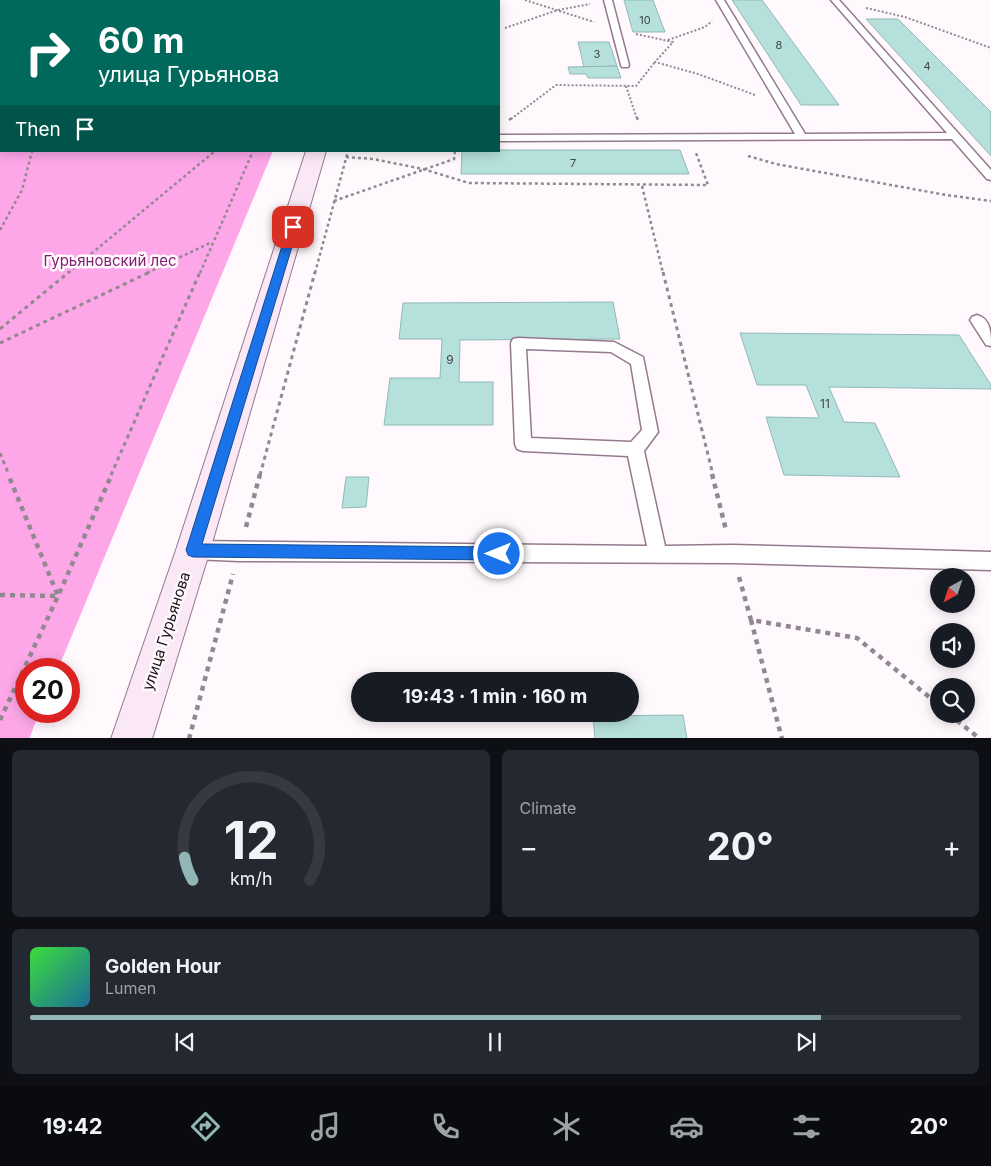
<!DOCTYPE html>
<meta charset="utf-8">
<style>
body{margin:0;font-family:Inter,sans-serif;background:#242831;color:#f1f3f6;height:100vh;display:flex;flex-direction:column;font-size:19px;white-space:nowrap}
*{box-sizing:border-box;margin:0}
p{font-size:16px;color:#9ea1a6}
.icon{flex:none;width:28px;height:28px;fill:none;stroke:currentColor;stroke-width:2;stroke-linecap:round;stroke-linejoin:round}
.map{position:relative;height:738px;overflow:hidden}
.sheet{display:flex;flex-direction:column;gap:12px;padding:12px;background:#0d0f14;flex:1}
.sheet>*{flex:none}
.hud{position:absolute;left:0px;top:0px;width:500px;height:152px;box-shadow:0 2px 12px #0003;background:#00695c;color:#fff;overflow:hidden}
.needle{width:32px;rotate:220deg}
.controls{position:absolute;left:930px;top:568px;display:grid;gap:10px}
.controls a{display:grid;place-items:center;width:45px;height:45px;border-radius:50%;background:#171b24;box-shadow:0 2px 12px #0003;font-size:25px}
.speed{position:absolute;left:15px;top:658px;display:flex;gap:10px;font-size:25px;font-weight:700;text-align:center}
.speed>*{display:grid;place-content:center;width:65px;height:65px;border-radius:50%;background:#171b24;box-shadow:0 2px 12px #0003;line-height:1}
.speed .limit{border:8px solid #d22;background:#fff;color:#111}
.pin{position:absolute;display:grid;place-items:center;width:42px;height:42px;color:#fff;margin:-21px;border-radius:10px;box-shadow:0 2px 8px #0006}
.me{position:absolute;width:55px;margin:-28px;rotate:270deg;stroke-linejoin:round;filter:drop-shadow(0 0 4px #0008)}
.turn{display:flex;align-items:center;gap:18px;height:105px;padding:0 15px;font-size:22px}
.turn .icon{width:65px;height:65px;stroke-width:2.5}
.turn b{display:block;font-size:35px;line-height:42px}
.then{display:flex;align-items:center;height:48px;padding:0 15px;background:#0003;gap:10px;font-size:19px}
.big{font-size:38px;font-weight:700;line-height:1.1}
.sheet .card{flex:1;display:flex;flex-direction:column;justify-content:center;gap:8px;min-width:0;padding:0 18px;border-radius:8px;background:#242831}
.sheet .dial{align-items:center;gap:0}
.dial svg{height:130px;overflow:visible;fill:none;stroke:#363941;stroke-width:7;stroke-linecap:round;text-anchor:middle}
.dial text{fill:#f1f3f6;stroke:none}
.song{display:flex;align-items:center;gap:15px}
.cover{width:60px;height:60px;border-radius:8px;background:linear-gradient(135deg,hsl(120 70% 55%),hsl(200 70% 35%))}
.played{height:5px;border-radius:2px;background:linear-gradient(90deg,#92b5b5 85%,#363941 85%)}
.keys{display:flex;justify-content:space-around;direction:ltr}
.heat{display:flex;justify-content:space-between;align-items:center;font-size:28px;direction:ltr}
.sheet .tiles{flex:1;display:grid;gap:12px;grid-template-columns:1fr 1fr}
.card:last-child{grid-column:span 2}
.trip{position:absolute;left:351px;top:672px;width:288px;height:50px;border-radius:25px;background:#171b24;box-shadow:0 2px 12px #0003;font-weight:700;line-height:50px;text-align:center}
.menu{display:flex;height:80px;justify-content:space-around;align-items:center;background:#090b0e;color:#9ea1a6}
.menu .icon{width:35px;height:35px}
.menu .selected{color:#92b5b5}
.menu b{font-size:22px;color:#f1f3f6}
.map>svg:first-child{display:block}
</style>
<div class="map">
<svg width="991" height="739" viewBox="0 0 991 739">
<rect width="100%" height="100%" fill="#fff9fd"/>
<!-- forest -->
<path fill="#fda7e9" d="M 0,0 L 336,0 L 1,1 L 1,151 L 273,151 L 58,669 L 26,669 L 26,711 L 40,711 L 29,739 L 0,738 Z"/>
<!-- building -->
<g fill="#b6e0dc" stroke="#90b9b6">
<path d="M 624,0 L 653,0 L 665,32 L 633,32 Z"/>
<path d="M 732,0 L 762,0 L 839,105 L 801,105 Z"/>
<path d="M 866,19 L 898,19 L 991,112 L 991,156 Z"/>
<path d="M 578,42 L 609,42 L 617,66 L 584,67 Z"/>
<path d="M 617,66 L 621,78 L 588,78 L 586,74 L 570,74 L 568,67 Z"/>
<path d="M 499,150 L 680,150 L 689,174 L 461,174 L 462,151 Z"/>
<path d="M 613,302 L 620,339 L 460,340 L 459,382 L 493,382 L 493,425 L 384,425 L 390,378 L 440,378 L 442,339 L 399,339 L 403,303 Z"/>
<path d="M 740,333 L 959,335 L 991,385 L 991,389 L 829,387 L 844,422 L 875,423 L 900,477 L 784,475 L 766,417 L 819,418 L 806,385 L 757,385 Z"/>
<path d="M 346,477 L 369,477 L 366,507 L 342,508 Z"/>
<path d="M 683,715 L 687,739 L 595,739 L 593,716 Z"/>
</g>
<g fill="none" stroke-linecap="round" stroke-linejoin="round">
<!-- lane casing -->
<g stroke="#94798d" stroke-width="3">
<g id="lane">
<rect x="461" y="0" width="8" height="1"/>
<path d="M 604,0 L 612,0 L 629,65 L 628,67 L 622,67 L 621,65 Z"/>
<path d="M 716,0 L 724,0 L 805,134 L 947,133 L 831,0 L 839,0 L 991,170 L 991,180 L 987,179 L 952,139 L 499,141 L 499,135 L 795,134 Z"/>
<path d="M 977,315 C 991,319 991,334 991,346 L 986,345 L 970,320 L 972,317 Z"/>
<path d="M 518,338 L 614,342 L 643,357 L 658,432 L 644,451 L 665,546 L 732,545 L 991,552 L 991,570 L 732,563 L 239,561 L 193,559 L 186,556 L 184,550 L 186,544 L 193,541 L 647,546 L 628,456 L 523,451 L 517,449 L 515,444 L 511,343 L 513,339 ZM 526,349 L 611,352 L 631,364 L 642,430 L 631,442 L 531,438 Z"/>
</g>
</g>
<!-- secondary casing -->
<g stroke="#94798d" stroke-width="2">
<g id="secondary">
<rect x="357" y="0" width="14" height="1"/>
<path d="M 306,151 L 326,151 L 210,550 L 152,739 L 111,739 L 176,550 Z"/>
</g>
</g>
<!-- path-far3 -->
<g stroke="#91898f" stroke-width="2" stroke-dasharray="2 2" stroke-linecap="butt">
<path d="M 525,0 L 594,22"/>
<path d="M 34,1 L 40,0"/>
<path d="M 218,1 L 221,0"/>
<path d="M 866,8 L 905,17 L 991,48"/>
<path d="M 505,28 L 558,10 L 590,4"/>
<path d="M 636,34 L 673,42 L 655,62 L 698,74 L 755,95"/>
<path d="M 668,40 L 705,27 L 712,21"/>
<path d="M 626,86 L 637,119"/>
<path d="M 511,119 L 556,85 L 636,86 L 655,62"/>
</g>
<!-- path-far2 -->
<g stroke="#91898f" stroke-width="2.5" stroke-dasharray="3 3" stroke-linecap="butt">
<path d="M 637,117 L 638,121"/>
<path d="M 509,120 L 513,117"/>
<path d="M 748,156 L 776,164 L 946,195 L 991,201"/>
<path d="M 346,157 L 373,159 L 423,169 L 469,183 L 708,185 L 696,153"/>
<path d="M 642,186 L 663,273"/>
<path d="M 334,201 L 454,159 L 455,151"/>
<path d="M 0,230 L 22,190 L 32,151"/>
<path d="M 68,273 L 215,151"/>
<path d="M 147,273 L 212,242"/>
<path d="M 200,273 L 253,151"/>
<path d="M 315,273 L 348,151"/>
</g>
<!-- path-far1 -->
<g stroke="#91898f" stroke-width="3" stroke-dasharray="4 4" stroke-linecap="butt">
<path d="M 663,272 L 713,475"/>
<path d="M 0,329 L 69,272"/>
<path d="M 0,343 L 150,272"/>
<path d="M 0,453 L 9,475"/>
<path d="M 111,475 L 200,272"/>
<path d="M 260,475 L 315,272"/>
</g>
<!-- path -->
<g stroke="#91898f" stroke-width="4.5" stroke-dasharray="5 5" stroke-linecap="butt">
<path d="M 712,474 L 726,530"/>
<path d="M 246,527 L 260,474"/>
<path d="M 739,577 L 751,620 L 857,638 L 939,705"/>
<path d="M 0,595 L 58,596 L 8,474"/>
<path d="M 751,620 L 782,739"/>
<path d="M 949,714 L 980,739"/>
<path d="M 0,720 L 58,596 L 112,474"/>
<path d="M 189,739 L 233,574"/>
</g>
<!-- lane -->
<use href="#lane" fill="#fff" fill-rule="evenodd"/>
<!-- secondary -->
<use href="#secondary" fill="#fbe8f6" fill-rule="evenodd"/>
</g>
<!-- route -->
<path fill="#1a73e8" stroke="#114b97" d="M 293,224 L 298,227 L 202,544 L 499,547 L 504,549 L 506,554 L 504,559 L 499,560 L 193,557 L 188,555 L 186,550 L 288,227 Z"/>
<g text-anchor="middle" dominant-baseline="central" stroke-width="5" stroke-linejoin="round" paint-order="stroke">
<!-- far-number labels -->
<g font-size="11" fill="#42454a">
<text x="645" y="20">10</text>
<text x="779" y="45">8</text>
<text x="597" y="54">3</text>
<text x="927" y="66">4</text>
<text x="573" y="163">7</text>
</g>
<!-- number labels -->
<g font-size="12" fill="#42454a">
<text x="450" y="359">9</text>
<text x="825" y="403">11</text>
</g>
<!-- park labels -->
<g font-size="15" fill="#7f1e6f" stroke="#fff9fd">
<text x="110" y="260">Гурьяновский лес</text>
</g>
<!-- street labels -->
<g font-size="15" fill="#1b1119" stroke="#fff9fd">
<text transform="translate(166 631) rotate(-72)">улица Гурьянова</text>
</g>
</g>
</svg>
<div class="controls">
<a><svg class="needle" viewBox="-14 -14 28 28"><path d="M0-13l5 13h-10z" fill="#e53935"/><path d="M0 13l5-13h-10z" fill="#9ea1a6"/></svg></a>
<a><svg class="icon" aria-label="sound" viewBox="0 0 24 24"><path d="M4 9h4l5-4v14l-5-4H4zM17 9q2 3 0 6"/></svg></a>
<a><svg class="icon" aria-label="search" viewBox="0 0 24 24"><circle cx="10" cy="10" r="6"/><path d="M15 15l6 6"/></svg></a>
</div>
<div class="speed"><div class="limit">20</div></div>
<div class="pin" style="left:293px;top:227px;background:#d93025"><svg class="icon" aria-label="arrive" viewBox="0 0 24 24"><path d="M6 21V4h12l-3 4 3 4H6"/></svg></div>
<svg class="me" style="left:499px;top:554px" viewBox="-20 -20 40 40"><circle r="17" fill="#1a73e8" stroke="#fff" stroke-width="3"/><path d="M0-11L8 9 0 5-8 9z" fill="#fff"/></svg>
<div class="trip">19:43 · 1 min · 160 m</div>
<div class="hud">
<div class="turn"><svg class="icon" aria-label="right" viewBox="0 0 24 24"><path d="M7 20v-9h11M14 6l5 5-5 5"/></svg><div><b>60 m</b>улица Гурьянова</div></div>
<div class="then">Then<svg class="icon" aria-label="arrive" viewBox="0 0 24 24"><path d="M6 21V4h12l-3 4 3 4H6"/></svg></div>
</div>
</div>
<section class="sheet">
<div class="tiles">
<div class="card dial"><svg viewBox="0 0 100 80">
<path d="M14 69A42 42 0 1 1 86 69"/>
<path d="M14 69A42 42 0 0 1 9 55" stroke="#92b5b5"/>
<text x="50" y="56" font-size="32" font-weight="700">12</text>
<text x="50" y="72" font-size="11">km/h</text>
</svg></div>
<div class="card"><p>Climate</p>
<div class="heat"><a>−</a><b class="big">20°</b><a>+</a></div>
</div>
<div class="card">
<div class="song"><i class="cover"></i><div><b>Golden Hour</b><p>Lumen</p></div></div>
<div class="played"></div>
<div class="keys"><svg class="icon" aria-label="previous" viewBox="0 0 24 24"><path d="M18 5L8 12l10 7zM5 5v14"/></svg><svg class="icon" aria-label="pause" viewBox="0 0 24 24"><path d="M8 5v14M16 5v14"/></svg><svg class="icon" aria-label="next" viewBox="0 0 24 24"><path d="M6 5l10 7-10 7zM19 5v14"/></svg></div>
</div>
</div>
</section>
<nav class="menu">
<b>19:42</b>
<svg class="icon selected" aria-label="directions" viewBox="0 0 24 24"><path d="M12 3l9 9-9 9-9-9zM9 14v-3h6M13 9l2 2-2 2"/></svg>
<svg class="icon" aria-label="music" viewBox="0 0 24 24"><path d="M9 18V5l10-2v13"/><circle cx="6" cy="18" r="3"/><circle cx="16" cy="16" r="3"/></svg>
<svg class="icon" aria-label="phone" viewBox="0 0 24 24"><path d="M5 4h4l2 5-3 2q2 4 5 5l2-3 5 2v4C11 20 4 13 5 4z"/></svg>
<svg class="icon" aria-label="climate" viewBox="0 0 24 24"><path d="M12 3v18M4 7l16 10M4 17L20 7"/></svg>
<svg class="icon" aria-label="car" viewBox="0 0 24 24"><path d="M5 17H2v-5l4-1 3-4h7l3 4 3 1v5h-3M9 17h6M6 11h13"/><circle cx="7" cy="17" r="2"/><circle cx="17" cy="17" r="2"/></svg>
<svg class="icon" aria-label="filters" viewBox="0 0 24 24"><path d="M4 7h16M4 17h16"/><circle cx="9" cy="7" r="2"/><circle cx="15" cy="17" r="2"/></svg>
<b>20°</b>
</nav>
